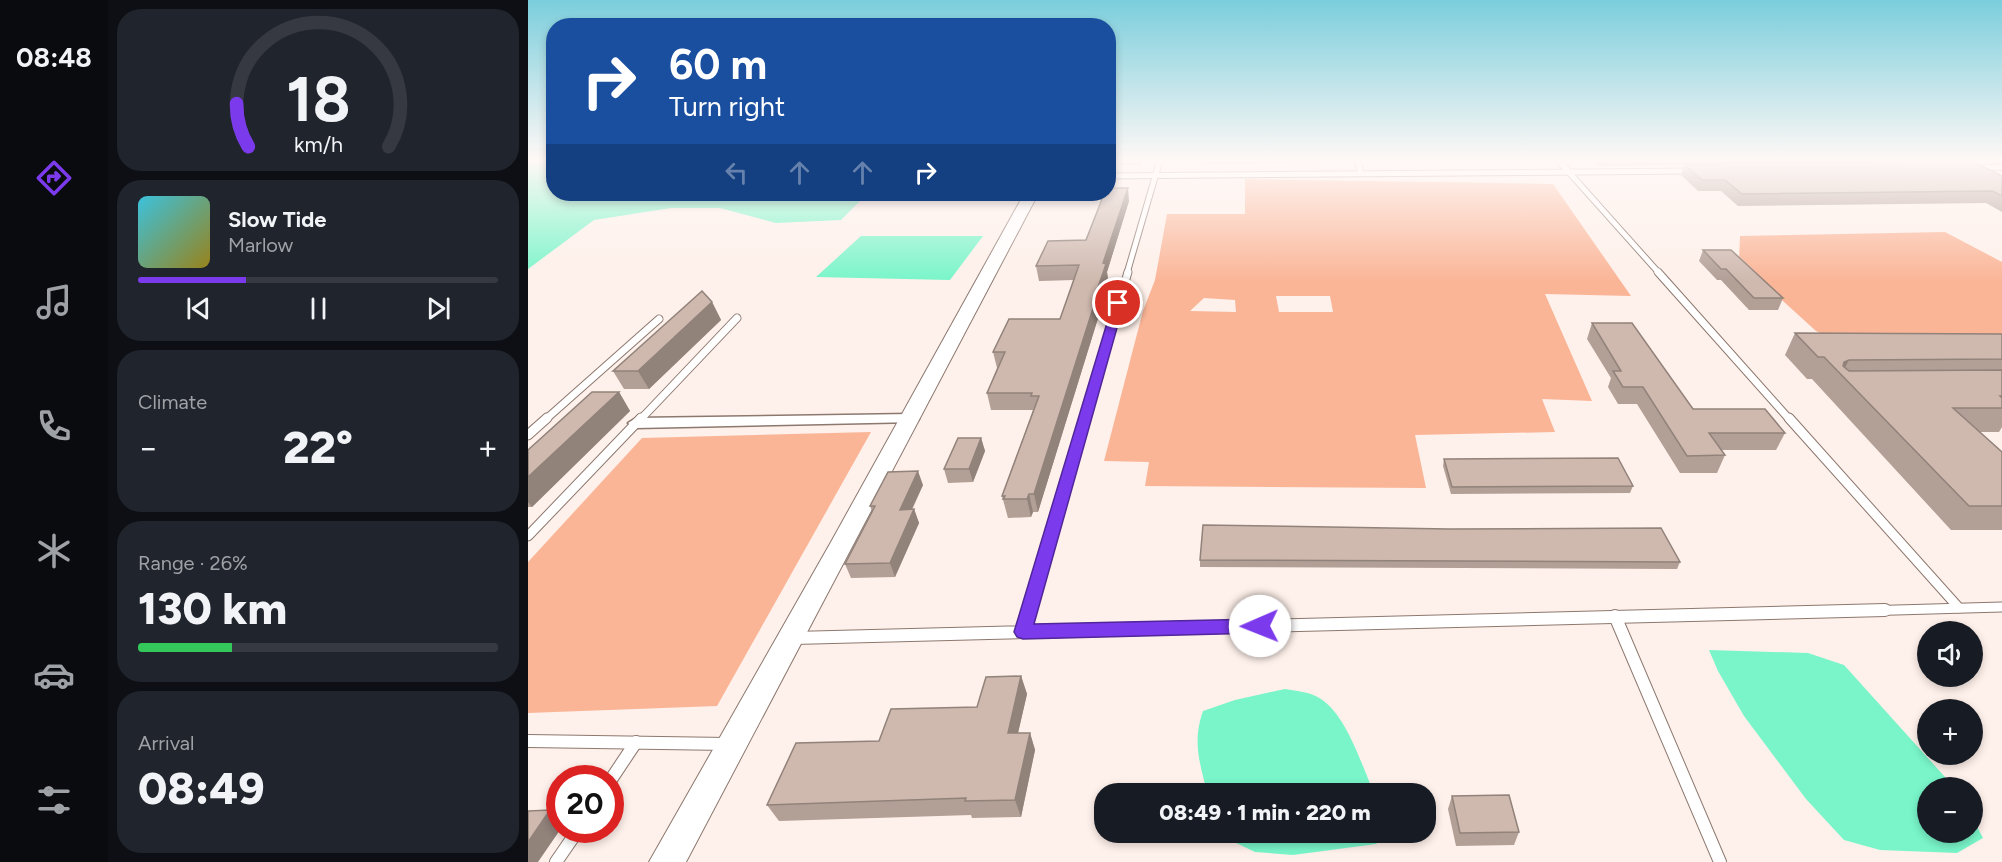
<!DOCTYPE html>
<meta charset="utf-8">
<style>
body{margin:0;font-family:Figtree,sans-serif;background:#20242c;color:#f1f3f6;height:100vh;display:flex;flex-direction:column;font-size:22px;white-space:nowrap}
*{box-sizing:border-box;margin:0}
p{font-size:20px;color:#9ea1a6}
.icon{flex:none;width:33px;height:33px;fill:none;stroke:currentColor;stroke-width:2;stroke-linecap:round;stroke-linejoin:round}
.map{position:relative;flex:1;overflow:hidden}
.panel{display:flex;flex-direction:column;gap:9px;padding:9px;background:#0d0f14;width:420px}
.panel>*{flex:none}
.hud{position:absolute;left:18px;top:18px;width:570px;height:183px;border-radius:24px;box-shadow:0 3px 9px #0003;background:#1a4fa0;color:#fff;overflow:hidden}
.buttons{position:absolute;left:1389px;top:621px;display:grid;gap:12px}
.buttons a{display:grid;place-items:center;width:66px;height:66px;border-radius:50%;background:#171b24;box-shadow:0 3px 9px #0003;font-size:30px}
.speed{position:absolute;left:18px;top:765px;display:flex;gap:12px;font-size:30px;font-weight:700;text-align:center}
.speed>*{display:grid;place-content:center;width:78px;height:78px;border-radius:50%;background:#171b24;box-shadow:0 3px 9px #0003;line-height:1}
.speed .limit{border:9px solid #d22;background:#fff;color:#111}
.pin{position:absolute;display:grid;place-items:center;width:51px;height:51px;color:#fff;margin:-26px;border:3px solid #fff;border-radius:50%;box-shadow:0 2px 6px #0007}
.me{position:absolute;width:66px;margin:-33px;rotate:269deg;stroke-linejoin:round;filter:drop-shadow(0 0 4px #0008)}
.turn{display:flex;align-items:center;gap:21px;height:126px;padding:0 24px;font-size:27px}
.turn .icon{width:78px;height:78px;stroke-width:2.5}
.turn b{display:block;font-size:42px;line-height:51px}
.lanes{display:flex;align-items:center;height:57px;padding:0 24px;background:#0003;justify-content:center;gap:30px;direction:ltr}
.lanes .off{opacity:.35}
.big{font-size:45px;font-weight:800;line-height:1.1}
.panel .card{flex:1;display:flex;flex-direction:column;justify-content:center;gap:9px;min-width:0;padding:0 21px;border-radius:24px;background:#20242c}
.panel .dial{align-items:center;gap:0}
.dial svg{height:156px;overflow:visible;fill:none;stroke:#363941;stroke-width:7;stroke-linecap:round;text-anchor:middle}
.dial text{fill:#f1f3f6;stroke:none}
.song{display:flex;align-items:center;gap:18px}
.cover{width:72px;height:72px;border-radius:9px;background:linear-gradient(135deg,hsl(190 70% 55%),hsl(50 70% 35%))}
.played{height:6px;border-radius:3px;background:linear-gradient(90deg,#7c3aed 30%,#363941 30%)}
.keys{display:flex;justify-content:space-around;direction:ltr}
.heat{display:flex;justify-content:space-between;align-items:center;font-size:33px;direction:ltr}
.charge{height:9px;border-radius:4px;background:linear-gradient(90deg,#34c759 26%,#363941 0)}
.trip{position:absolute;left:566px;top:783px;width:342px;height:60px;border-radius:24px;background:#171b24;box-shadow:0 3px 9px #0003;font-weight:800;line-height:60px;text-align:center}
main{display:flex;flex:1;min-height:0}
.tab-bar{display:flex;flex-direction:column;width:108px;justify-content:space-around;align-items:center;background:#090b0e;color:#9ea1a6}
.tab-bar .icon{width:42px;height:42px}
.tab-bar .active{color:#7c3aed}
.tab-bar b{font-size:27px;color:#f1f3f6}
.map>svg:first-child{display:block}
</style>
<main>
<nav class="tab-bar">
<b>08:48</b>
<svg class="icon active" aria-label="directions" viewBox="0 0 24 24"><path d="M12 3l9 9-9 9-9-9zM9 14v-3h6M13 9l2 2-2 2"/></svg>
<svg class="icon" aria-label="music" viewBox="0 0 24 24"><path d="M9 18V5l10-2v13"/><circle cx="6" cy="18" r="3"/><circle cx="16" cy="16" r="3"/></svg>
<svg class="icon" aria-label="phone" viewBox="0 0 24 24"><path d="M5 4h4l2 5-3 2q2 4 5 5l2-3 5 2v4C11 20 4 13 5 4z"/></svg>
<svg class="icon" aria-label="climate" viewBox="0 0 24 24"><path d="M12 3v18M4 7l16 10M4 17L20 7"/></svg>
<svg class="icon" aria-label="car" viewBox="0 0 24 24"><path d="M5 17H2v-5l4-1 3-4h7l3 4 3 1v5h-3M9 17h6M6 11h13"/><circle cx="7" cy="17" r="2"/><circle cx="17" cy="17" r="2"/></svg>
<svg class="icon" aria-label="filters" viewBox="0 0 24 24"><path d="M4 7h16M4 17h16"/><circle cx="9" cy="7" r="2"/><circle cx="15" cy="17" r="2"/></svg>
</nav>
<section class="panel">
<div class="card dial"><svg viewBox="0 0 100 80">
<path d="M14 69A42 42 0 1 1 86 69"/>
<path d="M14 69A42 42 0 0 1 8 47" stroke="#7c3aed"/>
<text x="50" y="56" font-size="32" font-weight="700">18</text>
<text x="50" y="72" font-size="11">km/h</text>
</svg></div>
<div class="card">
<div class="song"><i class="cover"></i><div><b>Slow Tide</b><p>Marlow</p></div></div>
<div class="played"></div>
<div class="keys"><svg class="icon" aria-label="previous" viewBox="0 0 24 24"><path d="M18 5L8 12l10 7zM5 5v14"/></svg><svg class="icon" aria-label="pause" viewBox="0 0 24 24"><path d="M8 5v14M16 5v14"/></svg><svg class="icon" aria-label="next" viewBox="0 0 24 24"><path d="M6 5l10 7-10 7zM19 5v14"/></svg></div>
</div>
<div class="card"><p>Climate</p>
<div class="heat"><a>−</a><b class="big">22°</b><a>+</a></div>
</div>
<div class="card"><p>Range · 26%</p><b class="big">130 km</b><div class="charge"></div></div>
<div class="card"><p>Arrival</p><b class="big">08:49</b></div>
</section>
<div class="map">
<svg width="1474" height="862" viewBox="0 0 1474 862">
<rect width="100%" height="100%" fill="#fef0ea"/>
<!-- green -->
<g fill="#fab597" fill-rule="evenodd">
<path d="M 672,160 L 817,160 L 818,162 L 672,165 Z"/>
<path d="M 717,179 L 1025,184 L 1103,296 L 1017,294 L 1064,401 L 1014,399 L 1027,432 L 887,435 L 898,488 L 617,486 L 621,462 L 576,461 L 615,311 L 627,280 L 639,214 L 717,214 ZM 748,296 L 802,296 L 805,312 L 751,312 ZM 676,298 L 707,300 L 708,312 L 662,311 Z"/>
<path d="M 1417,232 L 1474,262 L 1474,347 L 1319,345 L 1288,331 L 1211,261 L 1212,236 Z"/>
<path d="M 343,432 L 189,706 L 0,713 L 0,562 L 114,438 Z"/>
</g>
<!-- water -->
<g fill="#79f5c9">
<path d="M 0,160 L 25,160 L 26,194 L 342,194 L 336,197 L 313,220 L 248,223 L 192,208 L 143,208 L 66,220 L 0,269 Z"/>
<path d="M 333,236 L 455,236 L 422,280 L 288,277 Z"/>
<path d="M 1181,650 L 1280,653 L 1316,665 L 1426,787 L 1400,788 L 1400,832 L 1444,832 L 1445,819 L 1455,838 L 1429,853 L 1352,850 L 1316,840 L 1278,799 L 1216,716 L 1190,671 Z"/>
<path d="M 757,689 C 769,691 783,692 793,699 C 819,716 834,766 846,793 L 679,793 C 672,762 664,743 675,711 L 707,700 Z"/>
<path d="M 695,833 L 859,833 L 848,844 L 765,855 L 727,852 L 702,840 Z"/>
</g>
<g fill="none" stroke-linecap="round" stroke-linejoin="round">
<!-- service-far3 casing -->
<g stroke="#8c786f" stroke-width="7">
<g id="service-far3">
<path d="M 829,160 L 833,173"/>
<path d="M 1030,160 L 1131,273"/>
<path d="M 1447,168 L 1474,167"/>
<path d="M 580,176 L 1165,171"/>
<path d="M 599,273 L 632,160"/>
</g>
</g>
<!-- service-far2 casing -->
<g stroke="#8c786f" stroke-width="9">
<g id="service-far2">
<path d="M 1130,272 L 1262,420"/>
<path d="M 17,420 L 131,319"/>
<path d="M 112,420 L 209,318"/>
<path d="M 557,420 L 600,272"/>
</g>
</g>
<!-- service-far1 casing -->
<g stroke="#8c786f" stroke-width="11">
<g id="service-far1">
<path d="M 1261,418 L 1431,608"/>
<path d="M 0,435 L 19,418"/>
<path d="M 0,536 L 113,418"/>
<path d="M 501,612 L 557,418"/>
<path d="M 1298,612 L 1474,607"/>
</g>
</g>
<!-- service casing -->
<g stroke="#8c786f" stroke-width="14">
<g id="service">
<path d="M 1087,616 L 1192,862"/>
<path d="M 495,632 L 501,610"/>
<path d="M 266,638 L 1357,610"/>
<path d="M 0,741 L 199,744"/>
<path d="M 82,781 L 108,742"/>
<path d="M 28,862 L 50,830"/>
</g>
</g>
<!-- minor casing -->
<g stroke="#8c786f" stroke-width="3">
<path id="minor" d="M 383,414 L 389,416 L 391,419 L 389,422 L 108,428 L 100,423 L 108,418 Z"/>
</g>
<!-- tertiary casing -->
<g stroke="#8c786f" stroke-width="2">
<path id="tertiary" d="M 496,194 L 510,194 L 158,862 L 121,862 L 303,542 Z"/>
</g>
<!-- service-far3 -->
<use href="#service-far3" stroke="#fff" stroke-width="5"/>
<!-- service-far2 -->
<use href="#service-far2" stroke="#fff" stroke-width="7"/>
<!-- service-far1 -->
<use href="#service-far1" stroke="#fff" stroke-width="9"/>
<!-- service -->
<use href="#service" stroke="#fff" stroke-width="12"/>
<!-- minor -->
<use href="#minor" fill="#fff" fill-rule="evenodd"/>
<!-- tertiary -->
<use href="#tertiary" fill="#fff" fill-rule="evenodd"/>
</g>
<!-- wall -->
<g fill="#b29f96">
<path d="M 593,160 L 614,160 L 613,165 L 593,165 Z"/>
<path d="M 1066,160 L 1421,160 L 1420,161 L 1474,176 L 1474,212 L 1458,203 L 1210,206 L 1193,191 L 1170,191 L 1153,175 L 1156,165 L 1071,166 Z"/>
<path d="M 601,201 L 579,272 L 580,279 L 570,310 L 571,315 L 510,512 L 505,512 L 503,517 L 480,518 L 474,496 L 505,410 L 463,410 L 459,393 L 469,368 L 465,352 L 532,319 L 546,280 L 511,281 L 508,266 L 558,240 Z"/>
<path d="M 1175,250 L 1255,298 L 1250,310 L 1221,310 L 1193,280 L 1189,280 L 1171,261 Z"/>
<path d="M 184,302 L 193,320 L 121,389 L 96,389 L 85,371 Z"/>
<path d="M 1064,323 L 1165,409 L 1257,433 L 1248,450 L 1193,450 L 1197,455 L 1189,473 L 1152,473 L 1109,404 L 1090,404 L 1080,387 L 1083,378 L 1059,339 Z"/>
<path d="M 1267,333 L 1474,334 L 1474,427 L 1471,432 L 1451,432 L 1474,452 L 1474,530 L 1423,530 L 1284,379 L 1279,379 L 1257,355 Z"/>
<path d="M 91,392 L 102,411 L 4,507 L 0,507 L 0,450 Z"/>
<path d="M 453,438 L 457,451 L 445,482 L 420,483 L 416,469 Z"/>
<path d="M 916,459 L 1105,486 L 1102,493 L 923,494 L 915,466 Z"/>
<path d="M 395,485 L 384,510 L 386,509 L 391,523 L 367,577 L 323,578 L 317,564 L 344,511 L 342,506 Z"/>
<path d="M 672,560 L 1152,562 L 1149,569 L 672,567 Z"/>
<path d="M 493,676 L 499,694 L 490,733 L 502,733 L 507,750 L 493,817 L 444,818 L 443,815 L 251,821 L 239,805 L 351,741 L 449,707 Z"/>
<path d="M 924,796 L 991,832 L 986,845 L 928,846 L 920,809 Z"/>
</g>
<!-- shaded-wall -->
<g fill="#91827a">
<path d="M 600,188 L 601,201 L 579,272 L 580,279 L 570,310 L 571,315 L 510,512 L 506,494 L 566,299 L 575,263 Z"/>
<path d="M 184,302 L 193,320 L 121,389 L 110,371 Z"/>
<path d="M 1321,360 L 1313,375 L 1316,362 Z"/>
<path d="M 91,392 L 102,411 L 4,507 L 0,502 L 0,477 Z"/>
<path d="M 453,438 L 457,451 L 445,482 L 441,469 Z"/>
<path d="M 390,471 L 395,485 L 377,523 L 372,510 Z"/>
<path d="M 501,494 L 505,512 L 503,517 L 499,499 Z"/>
<path d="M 386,509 L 391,523 L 367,577 L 362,563 Z"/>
<path d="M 493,676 L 499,694 L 486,750 L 480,733 Z"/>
<path d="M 502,733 L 507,750 L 493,817 L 487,800 Z"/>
<path d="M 22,810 L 32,819 L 32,830 L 10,862 L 0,862 L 0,842 Z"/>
</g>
<!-- building -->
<g fill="#cfb9af" stroke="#91827a" stroke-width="1.5">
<path d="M 1444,161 L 1474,176 L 1474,196 L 1464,191 L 1214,194 L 1197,180 L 1174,180 L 1156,164 Z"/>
<path d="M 580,188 L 600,188 L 575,263 L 578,264 L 566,299 L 568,299 L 506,494 L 501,494 L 499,499 L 475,499 L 477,496 L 474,496 L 511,396 L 503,396 L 504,393 L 459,393 L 477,352 L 465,352 L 481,319 L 532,319 L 551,265 L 508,266 L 520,241 L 558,240 L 576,194 L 580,194 Z"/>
<path d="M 1175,250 L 1203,250 L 1255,298 L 1226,298 L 1198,269 L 1193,269 Z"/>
<path d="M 174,291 L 184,302 L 110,371 L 85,371 Z"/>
<path d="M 1064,323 L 1104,323 L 1165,409 L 1237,409 L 1257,433 L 1181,433 L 1197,455 L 1159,456 L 1115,387 L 1095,387 L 1085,371 L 1093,371 Z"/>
<path d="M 1267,333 L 1474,334 L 1474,359 L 1321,360 L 1316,362 L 1315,366 L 1321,371 L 1474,370 L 1474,396 L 1472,396 L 1474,398 L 1474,408 L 1425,408 L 1474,452 L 1474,506 L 1441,506 L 1296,357 L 1290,357 Z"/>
<path d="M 64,392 L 91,392 L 0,477 L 0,450 Z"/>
<path d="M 430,438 L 453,438 L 441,469 L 416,469 Z"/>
<path d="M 1090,458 L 1105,486 L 924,487 L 916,459 Z"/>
<path d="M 390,471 L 372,510 L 386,509 L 362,563 L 317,564 L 347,506 L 342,506 L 360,472 Z"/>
<path d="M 675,525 L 921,529 L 1133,528 L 1152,562 L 672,560 Z"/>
<path d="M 493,676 L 480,733 L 502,733 L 487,800 L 437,801 L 438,798 L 239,805 L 268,743 L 351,741 L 363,709 L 449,707 L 458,677 Z"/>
<path d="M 981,795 L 991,832 L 932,833 L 924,796 Z"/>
<path d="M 22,810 L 0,842 L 0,811 Z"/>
</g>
<!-- sky -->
<linearGradient id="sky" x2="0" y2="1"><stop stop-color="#7bcedc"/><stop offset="0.57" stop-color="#fff8f6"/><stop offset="1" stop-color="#fff8f6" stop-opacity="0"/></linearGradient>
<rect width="1474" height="281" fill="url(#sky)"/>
<!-- route -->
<path fill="#7c3aed" stroke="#51269a" stroke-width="1.5" d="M 590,300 L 596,303 L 506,624 L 732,619 L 738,621 L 741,626 L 738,631 L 732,633 L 495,639 L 489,637 L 486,632 L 585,303 Z"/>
</svg>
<div class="buttons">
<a><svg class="icon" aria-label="sound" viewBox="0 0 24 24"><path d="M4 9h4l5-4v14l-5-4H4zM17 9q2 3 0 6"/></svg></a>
<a>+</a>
<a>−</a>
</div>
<div class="speed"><div class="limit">20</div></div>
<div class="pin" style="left:590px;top:303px;background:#d93025"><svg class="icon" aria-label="arrive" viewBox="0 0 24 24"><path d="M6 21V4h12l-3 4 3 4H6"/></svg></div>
<svg class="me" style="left:732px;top:626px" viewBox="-20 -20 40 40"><circle r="19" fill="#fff"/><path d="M0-13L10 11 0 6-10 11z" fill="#7c3aed"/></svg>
<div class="trip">08:49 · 1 min · 220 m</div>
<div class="hud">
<div class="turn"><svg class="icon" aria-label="right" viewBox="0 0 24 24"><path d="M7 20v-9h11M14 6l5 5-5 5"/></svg><div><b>60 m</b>Turn right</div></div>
<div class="lanes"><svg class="icon off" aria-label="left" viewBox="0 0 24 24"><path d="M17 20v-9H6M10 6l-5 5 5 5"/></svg><svg class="icon off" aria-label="ahead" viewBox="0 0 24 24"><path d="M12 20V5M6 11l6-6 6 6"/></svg><svg class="icon off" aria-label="ahead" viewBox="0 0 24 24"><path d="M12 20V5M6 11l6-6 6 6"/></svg><svg class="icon" aria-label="right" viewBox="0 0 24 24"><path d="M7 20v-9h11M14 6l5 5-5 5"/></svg></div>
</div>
</div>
</main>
